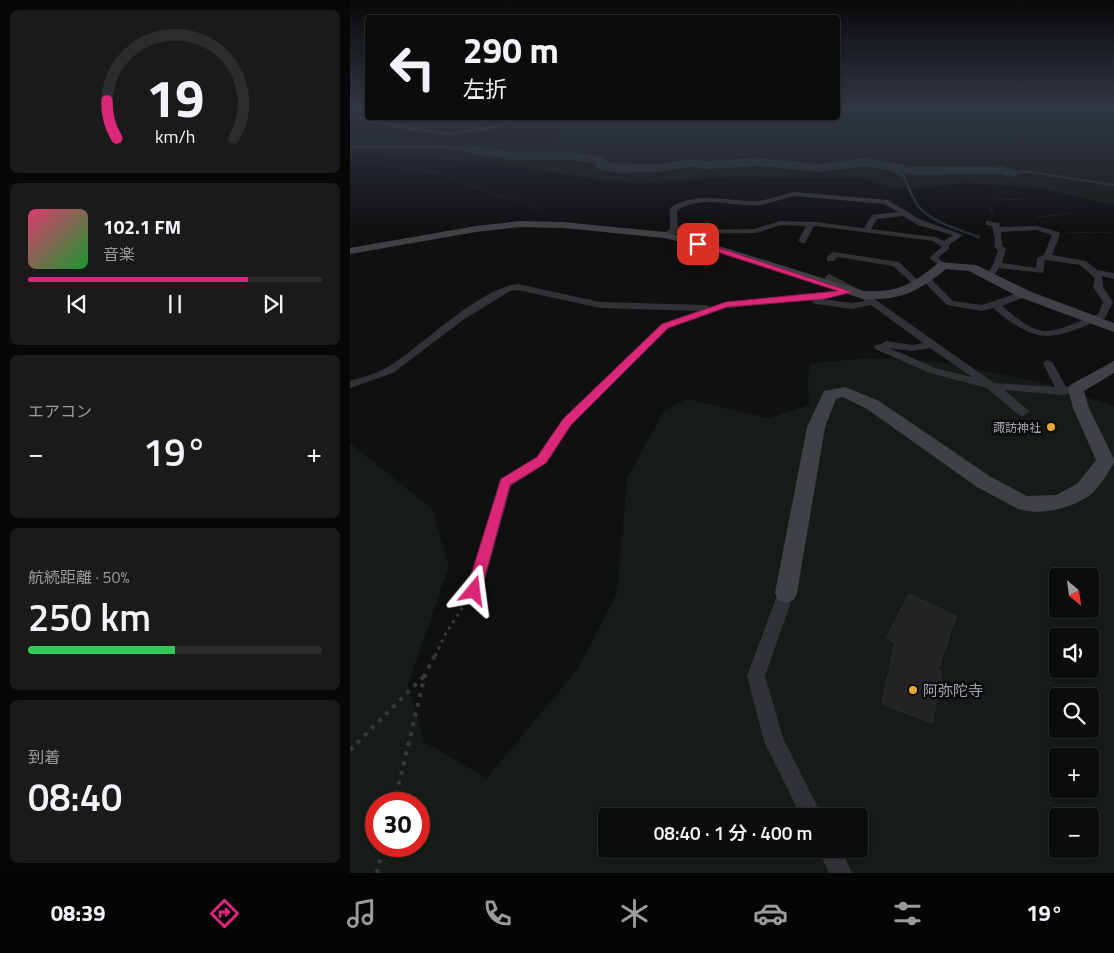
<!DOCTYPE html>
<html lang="ja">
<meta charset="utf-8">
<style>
body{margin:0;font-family:"Titillium Web","Noto Sans JP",sans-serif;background:#1a1a1b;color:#f1f3f6;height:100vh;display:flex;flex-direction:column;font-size:19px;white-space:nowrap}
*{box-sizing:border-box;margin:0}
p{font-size:16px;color:#9a9b9d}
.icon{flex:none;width:28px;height:28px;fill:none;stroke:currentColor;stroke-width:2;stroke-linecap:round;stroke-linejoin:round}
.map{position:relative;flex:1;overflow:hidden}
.panel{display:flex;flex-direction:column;gap:10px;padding:10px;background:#070707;width:350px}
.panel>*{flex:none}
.hud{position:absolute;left:15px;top:15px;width:475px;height:105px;border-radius:5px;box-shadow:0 1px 4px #0004,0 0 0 1px #2c2c2e;background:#0c0c0d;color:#f1f3f6;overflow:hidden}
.needle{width:32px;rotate:151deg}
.fabs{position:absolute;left:699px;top:568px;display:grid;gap:10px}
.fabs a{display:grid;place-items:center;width:50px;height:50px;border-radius:5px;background:#0c0c0d;box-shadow:0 1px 4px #0004,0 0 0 1px #2c2c2e;font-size:25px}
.speed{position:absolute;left:15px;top:792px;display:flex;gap:10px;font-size:25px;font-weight:700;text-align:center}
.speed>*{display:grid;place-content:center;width:65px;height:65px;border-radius:50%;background:#0c0c0d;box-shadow:0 1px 4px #0004,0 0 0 1px #2c2c2e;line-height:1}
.speed .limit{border:8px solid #d22;background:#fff;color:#111}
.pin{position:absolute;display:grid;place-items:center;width:42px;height:42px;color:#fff;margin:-21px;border-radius:10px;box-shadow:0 2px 8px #0006}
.me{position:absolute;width:55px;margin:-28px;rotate:16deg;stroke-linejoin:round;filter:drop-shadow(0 0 4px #0008)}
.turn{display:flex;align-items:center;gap:18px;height:105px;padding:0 15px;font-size:22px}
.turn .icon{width:65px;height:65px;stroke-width:2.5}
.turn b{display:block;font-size:35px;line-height:42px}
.big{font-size:38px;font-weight:600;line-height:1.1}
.panel .card{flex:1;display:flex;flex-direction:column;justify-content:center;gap:8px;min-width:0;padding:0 18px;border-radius:8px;background:#1a1a1b}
.panel .dial{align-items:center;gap:0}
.dial svg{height:130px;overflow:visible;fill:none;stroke:#2c2c2e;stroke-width:7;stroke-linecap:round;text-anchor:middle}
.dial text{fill:#f1f3f6;stroke:none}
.song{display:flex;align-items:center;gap:15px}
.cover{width:60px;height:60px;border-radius:8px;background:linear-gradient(135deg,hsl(340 70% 55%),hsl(130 70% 35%))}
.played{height:5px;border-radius:2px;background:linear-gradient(90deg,#db2777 75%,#2c2c2e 75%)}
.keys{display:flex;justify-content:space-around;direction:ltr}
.heat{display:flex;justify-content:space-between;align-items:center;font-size:28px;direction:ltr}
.charge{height:8px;border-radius:4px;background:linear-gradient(90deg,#34c759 50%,#2c2c2e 0)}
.trip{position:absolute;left:248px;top:808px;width:270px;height:50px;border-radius:5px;background:#0c0c0d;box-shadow:0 1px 4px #0004,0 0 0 1px #2c2c2e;font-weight:600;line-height:50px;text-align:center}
.tabs{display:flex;height:80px;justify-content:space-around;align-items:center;background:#050505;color:#9a9b9d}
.tabs .icon{width:35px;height:35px}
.tabs .active{color:#db2777}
.tabs b{font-size:22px;color:#f1f3f6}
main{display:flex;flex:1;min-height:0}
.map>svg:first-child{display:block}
</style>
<main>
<section class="panel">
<div class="card dial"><svg viewBox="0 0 100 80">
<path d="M14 69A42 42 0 1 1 86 69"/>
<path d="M14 69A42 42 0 0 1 8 46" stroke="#db2777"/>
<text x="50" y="56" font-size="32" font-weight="700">19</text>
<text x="50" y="72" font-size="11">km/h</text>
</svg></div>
<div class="card">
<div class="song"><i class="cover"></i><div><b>102.1 FM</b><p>音楽</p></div></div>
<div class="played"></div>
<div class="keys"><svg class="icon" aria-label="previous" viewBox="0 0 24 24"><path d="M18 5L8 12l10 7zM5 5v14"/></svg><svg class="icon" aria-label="pause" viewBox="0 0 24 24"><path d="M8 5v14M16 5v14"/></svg><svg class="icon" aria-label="next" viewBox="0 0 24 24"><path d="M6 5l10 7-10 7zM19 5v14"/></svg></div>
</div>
<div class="card"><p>エアコン</p>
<div class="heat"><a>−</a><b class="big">19°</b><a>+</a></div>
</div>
<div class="card"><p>航続距離 · 50%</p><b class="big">250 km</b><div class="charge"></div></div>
<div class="card"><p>到着</p><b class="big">08:40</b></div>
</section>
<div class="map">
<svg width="764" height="873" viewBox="0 0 764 873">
<rect width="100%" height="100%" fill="#101011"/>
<!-- green -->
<g fill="#161b17" fill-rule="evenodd">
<path d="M 488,108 L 764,108 L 764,205 L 689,188 L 616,183 L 570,188 L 541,188 L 514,178 L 378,177 L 292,183 L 248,180 L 142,162 L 0,155 L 0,132 L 95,139 L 196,141 L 210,132 L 191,118 L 488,118 Z"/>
<path d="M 517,358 L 586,361 L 693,383 L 764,406 L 764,873 L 0,873 L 0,443 L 82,509 L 99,566 L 58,685 L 74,742 L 137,778 L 227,670 L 267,593 L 277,479 L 314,410 L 337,399 L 418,418 L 459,405 L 458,377 L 461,363 ZM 708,576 L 740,576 L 740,609 L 708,609 ZM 708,636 L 740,636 L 740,669 L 708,669 ZM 708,696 L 740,696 L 740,729 L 708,729 ZM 708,756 L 740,756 L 740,789 L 708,789 ZM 26,804 L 69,804 L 69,846 L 26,846 ZM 256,816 L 509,816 L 509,849 L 256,849 ZM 708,816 L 740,816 L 740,849 L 708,849 Z"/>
</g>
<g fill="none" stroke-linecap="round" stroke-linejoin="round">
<!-- stream-far1 -->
<g stroke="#272e33" stroke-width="2">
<path d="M 0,147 L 94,147 L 119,149"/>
<path d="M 527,164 L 544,171"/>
<path d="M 673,171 L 675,171"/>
</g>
<!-- stream -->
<g stroke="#272e33" stroke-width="2.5">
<path d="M 541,170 L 553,175 C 558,185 562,198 569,207 C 583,223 610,230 629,237"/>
<path d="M 661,173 L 674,171 L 764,185"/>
</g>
<!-- river -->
<path fill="#272e33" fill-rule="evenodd" d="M 119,145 L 162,152 L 223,152 L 255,157 L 259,163 L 307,164 L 341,159 L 354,161 L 410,158 L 470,164 L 515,158 L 564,167 L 650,166 L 666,170 L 668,173 L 666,176 L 661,177 L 650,174 L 564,175 L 515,166 L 470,172 L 410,166 L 354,169 L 341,167 L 307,172 L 271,173 L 249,170 L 245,163 L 223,160 L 162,160 L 114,152 L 112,149 Z"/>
</g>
<!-- building -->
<path fill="#232325" stroke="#2a2a2d" d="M 559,594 L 606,616 L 588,670 L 592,671 L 582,723 L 532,704 L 545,643 L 536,638 Z"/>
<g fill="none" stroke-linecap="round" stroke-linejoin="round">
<!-- path-far2 -->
<g stroke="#37393c" stroke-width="1" stroke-dasharray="1 2" stroke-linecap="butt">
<path d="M 358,118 L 400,125 L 422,120 L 470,127 L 489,127 L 461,118"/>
<path d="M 473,118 L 493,119 L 488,113"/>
<path d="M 0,161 L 32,163 L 55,169 L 91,173 L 131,190 L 175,203 L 192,213"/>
<path d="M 643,215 L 640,206 L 646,200 L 671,199"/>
<path d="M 689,217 L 723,213"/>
<path d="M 716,233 L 764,232"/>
</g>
<!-- path-far1 -->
<path stroke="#37393c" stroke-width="3" stroke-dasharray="3 4.5" stroke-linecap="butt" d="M 85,656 L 96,633 L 116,602"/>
<!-- path -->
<g stroke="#37393c" stroke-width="4" stroke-dasharray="4 6" stroke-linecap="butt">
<path d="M 0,750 L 74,676"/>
<path d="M 44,804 L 75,675 L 85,655"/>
<path d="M 27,873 L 33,846"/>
</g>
<!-- street -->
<g fill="#313235" fill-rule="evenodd">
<path d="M 0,114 L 54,125 L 76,118 L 82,118 L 58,126 L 100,132 L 146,125 L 167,118 L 174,118 L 147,128 L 100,136 L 47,128 L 0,118 Z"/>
<path d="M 445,192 L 538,200 L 569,219 L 613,235 L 599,245 L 599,249 L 588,258 L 597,265 L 593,268 L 579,258 L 592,247 L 583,241 L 466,226 L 464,226 L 455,243 L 452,243 L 448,241 L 456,226 L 431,225 L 406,233 L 322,234 L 315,237 L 311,235 L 320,229 L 320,208 C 347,190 378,202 407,201 C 420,200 432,194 445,192 ZM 445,196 L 534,204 L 548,212 L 522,215 L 514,228 L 466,222 L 430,221 L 405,229 L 328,230 L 327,211 C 352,193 383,208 411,205 C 423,203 433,198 445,196 ZM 553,216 L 568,225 L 603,235 L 594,241 L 585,237 L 521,229 L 527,219 Z"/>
<path d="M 636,221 L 649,223 L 650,227 L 687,226 L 709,232 L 710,234 L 702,255 L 736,261 L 747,270 L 764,273 L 764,279 L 752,276 L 753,287 L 763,302 L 755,318 C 703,339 690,348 643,308 L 632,311 L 597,305 L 572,280 L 572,276 L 578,276 L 603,301 L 632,305 L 671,292 L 677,292 L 677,296 L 652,306 C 662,314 677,328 692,331 C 706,333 734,319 748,314 L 753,302 L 743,287 L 745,278 L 730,265 L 697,260 L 695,260 L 693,273 L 649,268 L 643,277 L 637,277 L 636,275 L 643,265 L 648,250 L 644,247 L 645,239 L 642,226 L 636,225 ZM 686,230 L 702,235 L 694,255 L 687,258 L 686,268 L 652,263 L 656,249 L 652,246 L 651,232 Z"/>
<path d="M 483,252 L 549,262 L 571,283 L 570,285 L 564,285 L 543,266 L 488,257 L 483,261 L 477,261 L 477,257 Z"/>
<path d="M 479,274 L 516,293 L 644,383 L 705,387 L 693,363 L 698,360 L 703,363 L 716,387 L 726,385 L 732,389 L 730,392 L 713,395 L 654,390 L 677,409 L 679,412 L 673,416 L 669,415 L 637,388 L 580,373 L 525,349 L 524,347 L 525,345 L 531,344 L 536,341 L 563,345 L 573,343 L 521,305 L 502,309 L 466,304 L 463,303 L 462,300 L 377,308 L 319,328 L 221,425 L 197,463 L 161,486 L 132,591 L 130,596 L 124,598 L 118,596 L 116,591 L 150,479 L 187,457 L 213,419 L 311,324 L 350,311 L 250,308 L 168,290 L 160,291 L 113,320 L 43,373 L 0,388 L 0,381 C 12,377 26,374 36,368 C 72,347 128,288 168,284 L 250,302 L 356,305 L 360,307 L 376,302 L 494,290 L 476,279 L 475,277 ZM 502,293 L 515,301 L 502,303 L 472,299 ZM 539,348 L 563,351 L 580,348 L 622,377 L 588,369 Z"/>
<path d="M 436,586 L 442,588 L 444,593 L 415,676 L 433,738 L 472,816 L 451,816 L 414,741 L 397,676 L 428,593 L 430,588 Z"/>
<path d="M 468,849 L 491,849 L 502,873 L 479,873 Z"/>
</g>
<!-- secondary -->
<g fill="#3f4145" fill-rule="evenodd">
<path d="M 170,221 L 213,222 L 315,232 L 369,246 L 514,291 C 548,293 563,284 589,262 L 626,265 L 679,291 L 764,323 L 764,332 L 669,297 L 619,271 L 596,269 C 568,292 549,301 513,299 L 361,250 L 315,238 L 213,228 L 170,227 L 126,232 L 0,254 L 0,248 L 126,226 Z"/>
<path d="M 764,361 L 764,373 L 734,391 L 739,408 L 764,459 L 764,463 C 758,473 749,488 740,495 C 721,509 690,516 668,509 L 627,487 L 517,409 L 493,397 L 486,399 L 475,427 L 447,593 L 444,600 L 436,603 L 428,600 L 425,593 L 457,427 L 474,391 L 495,387 L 529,401 L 641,477 L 677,496 L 706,495 L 727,484 L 746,460 L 723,408 L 718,389 L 720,385 Z"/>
</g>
</g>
<!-- sky -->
<linearGradient id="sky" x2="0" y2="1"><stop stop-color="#090909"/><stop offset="0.47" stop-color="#313743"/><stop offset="1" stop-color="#313743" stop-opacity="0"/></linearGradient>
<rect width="764" height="230" fill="url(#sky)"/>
<!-- route -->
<path fill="#db2777" stroke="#8e194d" d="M 346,242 L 351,242 L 502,292 L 474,299 L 377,307 L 318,328 L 221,425 L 196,463 L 160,485 L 131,591 L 129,595 L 124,597 L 119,595 L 116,591 L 151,479 L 187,457 L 213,419 L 312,324 L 376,302 L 488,291 L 346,245 Z"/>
<!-- markers -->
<g fill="#e4a834" stroke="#0b0b0c" stroke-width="2">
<circle cx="701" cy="427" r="5"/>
<circle cx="563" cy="690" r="5"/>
</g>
<g text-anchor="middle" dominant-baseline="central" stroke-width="5" stroke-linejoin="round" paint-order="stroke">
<!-- poi labels -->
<g font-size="12" fill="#a2a6b1" stroke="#0b0b0c" text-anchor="end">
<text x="691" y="427">諏訪神社</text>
</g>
<!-- near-poi labels -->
<g font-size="15" fill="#a2a6b1" stroke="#0b0b0c" text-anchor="start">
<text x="573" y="690">阿弥陀寺</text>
</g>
</g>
</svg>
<div class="fabs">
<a><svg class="needle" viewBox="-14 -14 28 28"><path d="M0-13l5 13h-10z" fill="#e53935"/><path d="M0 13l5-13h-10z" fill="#9a9b9d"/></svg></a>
<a><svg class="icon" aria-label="sound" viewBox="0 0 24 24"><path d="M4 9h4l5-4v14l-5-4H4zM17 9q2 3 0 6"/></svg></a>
<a><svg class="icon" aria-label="search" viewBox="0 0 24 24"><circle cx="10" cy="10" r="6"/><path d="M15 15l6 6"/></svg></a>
<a>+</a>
<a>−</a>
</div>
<div class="speed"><div class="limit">30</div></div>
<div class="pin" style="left:348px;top:244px;background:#d93025"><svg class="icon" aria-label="arrive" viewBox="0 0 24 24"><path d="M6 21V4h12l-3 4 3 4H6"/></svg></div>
<svg class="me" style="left:124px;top:591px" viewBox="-20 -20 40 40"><path d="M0-17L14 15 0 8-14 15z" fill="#db2777" stroke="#fff" stroke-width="4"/></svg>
<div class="trip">08:40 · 1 分 · 400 m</div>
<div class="hud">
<div class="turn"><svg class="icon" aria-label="left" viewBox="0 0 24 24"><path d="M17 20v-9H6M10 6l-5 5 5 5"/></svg><div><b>290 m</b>左折</div></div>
</div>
</div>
</main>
<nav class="tabs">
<b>08:39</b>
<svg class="icon active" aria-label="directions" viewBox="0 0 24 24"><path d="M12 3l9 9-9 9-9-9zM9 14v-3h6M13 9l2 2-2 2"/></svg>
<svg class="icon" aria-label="music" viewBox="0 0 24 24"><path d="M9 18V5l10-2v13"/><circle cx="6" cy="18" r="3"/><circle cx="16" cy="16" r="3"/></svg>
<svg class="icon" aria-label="phone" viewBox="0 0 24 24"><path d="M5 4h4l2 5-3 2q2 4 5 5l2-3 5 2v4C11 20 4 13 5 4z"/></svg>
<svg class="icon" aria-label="climate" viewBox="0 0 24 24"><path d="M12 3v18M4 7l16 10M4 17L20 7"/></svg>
<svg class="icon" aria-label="car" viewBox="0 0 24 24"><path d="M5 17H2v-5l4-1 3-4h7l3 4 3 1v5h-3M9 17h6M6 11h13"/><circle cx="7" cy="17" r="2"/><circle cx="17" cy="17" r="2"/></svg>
<svg class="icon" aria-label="filters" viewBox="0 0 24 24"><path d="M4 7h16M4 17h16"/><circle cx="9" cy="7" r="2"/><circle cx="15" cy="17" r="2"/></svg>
<b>19°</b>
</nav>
